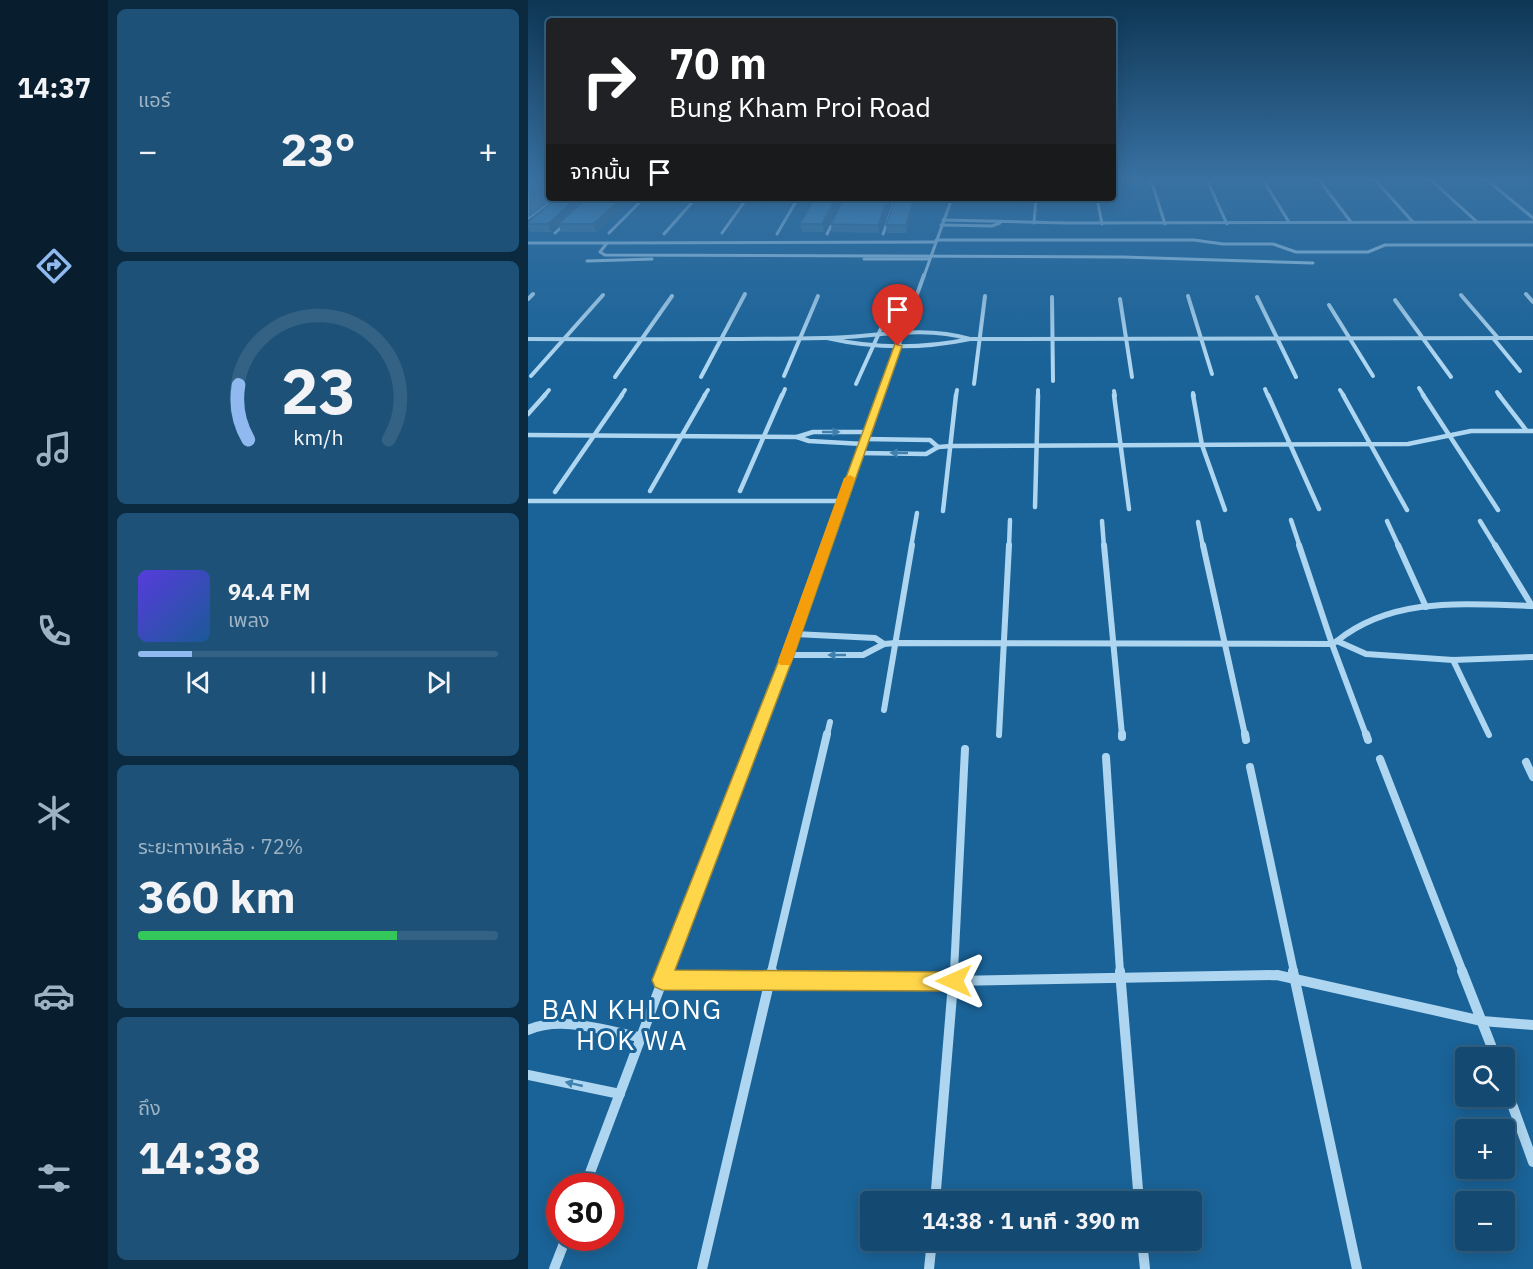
<!DOCTYPE html>
<html lang="th">
<meta charset="utf-8">
<style>
body{margin:0;font-family:"IBM Plex Sans","Noto Sans Thai",sans-serif;background:#1d5177;color:#f1f3f6;height:100vh;display:flex;flex-direction:column;font-size:22px;white-space:nowrap}
*{box-sizing:border-box;margin:0}
p{font-size:20px;color:#9db3c4}
.icon{flex:none;width:33px;height:33px;fill:none;stroke:currentColor;stroke-width:2;stroke-linecap:round;stroke-linejoin:round}
.map{position:relative;flex:1;overflow:hidden}
.panel{display:flex;flex-direction:column;gap:9px;padding:9px;background:#0b293f;width:420px}
.panel>*{flex:none}
.banner{position:absolute;left:18px;top:18px;width:570px;height:183px;border-radius:6px;box-shadow:0 3px 15px #0003,0 0 0 2px #336284;background:#202124;color:#fff;overflow:hidden}
.controls{position:absolute;left:927px;top:1047px;display:grid;gap:12px}
.controls a{display:grid;place-items:center;width:60px;height:60px;border-radius:6px;background:#144a72;box-shadow:0 3px 15px #0003,0 0 0 2px #336284;font-size:30px}
.speed{position:absolute;left:18px;top:1173px;display:flex;gap:12px;font-size:30px;font-weight:700;text-align:center}
.speed>*{display:grid;place-content:center;width:78px;height:78px;border-radius:50%;background:#144a72;box-shadow:0 3px 15px #0003,0 0 0 2px #336284;line-height:1}
.speed .limit{border:9px solid #d22;background:#fff;color:#111}
.pin{position:absolute;display:grid;place-items:center;width:51px;height:51px;color:#fff;margin:-62px -26px;border-radius:50% 50% 50% 0;rotate:-45deg;box-shadow:0 0 6px #0007}
.pin .icon{rotate:45deg}
.me{position:absolute;width:66px;margin:-33px;rotate:270deg;stroke-linejoin:round;filter:drop-shadow(0 0 4px #0008)}
.turn{display:flex;align-items:center;gap:21px;height:126px;padding:0 24px;font-size:27px}
.turn .icon{width:78px;height:78px;stroke-width:2.5}
.turn b{display:block;font-size:42px;line-height:51px}
.then{display:flex;align-items:center;height:57px;padding:0 24px;background:#0003;gap:12px;font-size:22px}
.big{font-size:45px;font-weight:800;line-height:1.1}
.panel .tile{flex:1;display:flex;flex-direction:column;justify-content:center;gap:9px;min-width:0;padding:0 21px;border-radius:9px;background:#1d5177}
.panel .dial{align-items:center;gap:0}
.dial svg{height:156px;overflow:visible;fill:none;stroke:#336284;stroke-width:7;stroke-linecap:round;text-anchor:middle}
.dial text{fill:#f1f3f6;stroke:none}
.song{display:flex;align-items:center;gap:18px}
.cover{width:72px;height:72px;border-radius:9px;background:linear-gradient(135deg,hsl(250 70% 55%),hsl(210 70% 35%))}
.played{height:6px;border-radius:3px;background:linear-gradient(90deg,#90b9f0 15%,#336284 15%)}
.keys{display:flex;justify-content:space-around;direction:ltr}
.heat{display:flex;justify-content:space-between;align-items:center;font-size:33px;direction:ltr}
.charge{height:9px;border-radius:4px;background:linear-gradient(90deg,#34c759 72%,#336284 0)}
.trip{position:absolute;left:332px;top:1191px;width:342px;height:60px;border-radius:6px;background:#144a72;box-shadow:0 3px 15px #0003,0 0 0 2px #336284;font-weight:800;line-height:60px;text-align:center}
main{display:flex;flex:1;min-height:0}
.menu{display:flex;flex-direction:column;width:108px;justify-content:space-around;align-items:center;background:#081e2e;color:#9db3c4}
.menu .icon{width:42px;height:42px}
.menu .selected{color:#90b9f0}
.menu b{font-size:27px;color:#f1f3f6}
.map>svg:first-child{display:block}
</style>
<main>
<nav class="menu">
<b>14:37</b>
<svg class="icon selected" aria-label="directions" viewBox="0 0 24 24"><path d="M12 3l9 9-9 9-9-9zM9 14v-3h6M13 9l2 2-2 2"/></svg>
<svg class="icon" aria-label="music" viewBox="0 0 24 24"><path d="M9 18V5l10-2v13"/><circle cx="6" cy="18" r="3"/><circle cx="16" cy="16" r="3"/></svg>
<svg class="icon" aria-label="phone" viewBox="0 0 24 24"><path d="M5 4h4l2 5-3 2q2 4 5 5l2-3 5 2v4C11 20 4 13 5 4z"/></svg>
<svg class="icon" aria-label="climate" viewBox="0 0 24 24"><path d="M12 3v18M4 7l16 10M4 17L20 7"/></svg>
<svg class="icon" aria-label="car" viewBox="0 0 24 24"><path d="M5 17H2v-5l4-1 3-4h7l3 4 3 1v5h-3M9 17h6M6 11h13"/><circle cx="7" cy="17" r="2"/><circle cx="17" cy="17" r="2"/></svg>
<svg class="icon" aria-label="filters" viewBox="0 0 24 24"><path d="M4 7h16M4 17h16"/><circle cx="9" cy="7" r="2"/><circle cx="15" cy="17" r="2"/></svg>
</nav>
<section class="panel">
<div class="tile"><p>แอร์</p>
<div class="heat"><a>−</a><b class="big">23°</b><a>+</a></div>
</div>
<div class="tile dial"><svg viewBox="0 0 100 80">
<path d="M14 69A42 42 0 1 1 86 69"/>
<path d="M14 69A42 42 0 0 1 9 41" stroke="#90b9f0"/>
<text x="50" y="56" font-size="32" font-weight="700">23</text>
<text x="50" y="72" font-size="11">km/h</text>
</svg></div>
<div class="tile">
<div class="song"><i class="cover"></i><div><b>94.4 FM</b><p>เพลง</p></div></div>
<div class="played"></div>
<div class="keys"><svg class="icon" aria-label="previous" viewBox="0 0 24 24"><path d="M18 5L8 12l10 7zM5 5v14"/></svg><svg class="icon" aria-label="pause" viewBox="0 0 24 24"><path d="M8 5v14M16 5v14"/></svg><svg class="icon" aria-label="next" viewBox="0 0 24 24"><path d="M6 5l10 7-10 7zM19 5v14"/></svg></div>
</div>
<div class="tile"><p>ระยะทางเหลือ · 72%</p><b class="big">360 km</b><div class="charge"></div></div>
<div class="tile"><p>ถึง</p><b class="big">14:38</b></div>
</section>
<div class="map">
<svg width="1005" height="1269" viewBox="0 0 1005 1269">
<rect width="100%" height="100%" fill="#1a6398"/>
<!-- water -->
<path fill="#4b7da2" stroke="#a2d3f2" stroke-width="1.5" d="M 3,180 L 21,180 L 21,198 L 28,198 L 0,219 L 0,182 Z"/>
<g fill="none" stroke-linecap="round" stroke-linejoin="round">
<!-- minor-far5 -->
<g stroke="#afd6f0" stroke-width="3">
<path d="M 623,180 L 637,224"/>
<path d="M 679,180 L 699,224"/>
<path d="M 735,180 L 761,222"/>
<path d="M 791,180 L 823,222"/>
<path d="M 847,180 L 885,222"/>
<path d="M 903,180 L 948,221"/>
<path d="M 959,180 L 1005,218"/>
<path d="M 569,198 L 574,224"/>
<path d="M 415,220 L 538,223 L 1005,222"/>
<path d="M 506,223 L 508,198"/>
<path d="M 413,225 L 464,226 L 472,223"/>
<path d="M 27,233 L 38,223"/>
<path d="M 81,233 L 116,198"/>
<path d="M 194,233 L 219,198"/>
<path d="M 136,234 L 168,198"/>
<path d="M 249,234 L 270,198"/>
<path d="M 299,234 L 306,220"/>
<path d="M 355,234 L 368,198"/>
<path d="M 408,240 L 666,240 L 695,244 L 745,244 L 768,252 L 840,252 L 857,245 L 1005,245"/>
<path d="M 0,243 L 79,243 L 72,252 L 77,255 L 595,257 L 785,263"/>
<path d="M 79,243 L 407,242"/>
<path d="M 336,259 L 401,259"/>
<path d="M 59,261 L 124,259"/>
<path d="M 396,276 L 424,198"/>
</g>
<!-- minor-far4 -->
<g stroke="#afd6f0" stroke-width="4">
<path d="M 998,294 L 1005,302"/>
<path d="M 933,295 L 970,338"/>
<path d="M 660,296 L 684,374"/>
<path d="M 524,297 L 525,381"/>
<path d="M 729,297 L 768,377"/>
<path d="M 0,299 L 5,294"/>
<path d="M 592,299 L 604,377"/>
<path d="M 867,300 L 923,377"/>
<path d="M 801,305 L 845,376"/>
<path d="M 299,338 C 347,349 394,349 442,339 L 1005,338"/>
<path d="M 965,338 L 992,371"/>
<path d="M 0,339 C 99,339 198,340 297,338 C 346,337 394,325 442,339"/>
<path d="M 3,376 L 75,295"/>
<path d="M 256,376 L 290,296"/>
<path d="M 87,377 L 144,296"/>
<path d="M 173,377 L 217,294"/>
<path d="M 328,384 L 370,291"/>
<path d="M 446,384 L 457,296"/>
<path d="M 891,388 L 896,396"/>
<path d="M 737,389 L 740,396"/>
<path d="M 812,390 L 816,396"/>
<path d="M 586,391 L 587,396"/>
<path d="M 969,392 L 972,396"/>
<path d="M 665,393 L 666,396"/>
<path d="M 16,396 L 21,390"/>
<path d="M 93,396 L 97,390"/>
<path d="M 176,396 L 180,390"/>
<path d="M 254,396 L 257,389"/>
<path d="M 352,396 L 396,275"/>
<path d="M 428,396 L 429,390"/>
<path d="M 510,396 L 510,390"/>
</g>
<!-- minor-far3 -->
<g stroke="#afd6f0" stroke-width="4.5">
<path d="M 586,395 L 601,509"/>
<path d="M 665,395 L 674,445 L 697,510"/>
<path d="M 740,395 L 791,509"/>
<path d="M 815,395 L 879,510"/>
<path d="M 895,395 L 970,510"/>
<path d="M 971,395 L 998,430"/>
<path d="M 0,414 L 17,395"/>
<path d="M 0,435 L 269,437 L 285,432 L 338,432"/>
<path d="M 269,437 L 281,441 L 335,444"/>
<path d="M 336,439 L 402,440 L 410,447"/>
<path d="M 331,453 L 398,454 L 410,447 L 424,446 L 880,444 L 943,431 L 1005,431"/>
<path d="M 122,491 L 177,395"/>
<path d="M 212,491 L 254,395"/>
<path d="M 27,492 L 94,395"/>
<path d="M 0,501 L 314,501"/>
<path d="M 507,507 L 510,395"/>
<path d="M 415,511 L 428,395"/>
<path d="M 763,520 L 772,547"/>
<path d="M 574,521 L 576,547"/>
<path d="M 859,521 L 871,547"/>
<path d="M 952,521 L 968,547"/>
<path d="M 670,522 L 675,547"/>
<path d="M 298,547 L 353,395"/>
<path d="M 383,547 L 389,513"/>
<path d="M 481,547 L 482,520"/>
</g>
<!-- minor-far2 -->
<g stroke="#afd6f0" stroke-width="6">
<path d="M 576,545 L 594,735"/>
<path d="M 675,545 L 717,735"/>
<path d="M 771,545 L 804,644 L 838,735"/>
<path d="M 870,545 L 898,607"/>
<path d="M 967,545 L 1004,606"/>
<path d="M 267,634 L 347,638 L 356,644"/>
<path d="M 809,641 C 865,596 937,604 1005,606"/>
<path d="M 259,655 L 335,655 L 356,644 L 368,643 L 804,644 L 809,641 L 838,654 L 925,660 L 1005,657"/>
<path d="M 925,660 L 961,735"/>
<path d="M 356,710 L 384,545"/>
<path d="M 228,735 L 299,545"/>
<path d="M 299,735 L 302,722"/>
<path d="M 471,735 L 481,545"/>
</g>
<!-- minor-far1 -->
<g stroke="#afd6f0" stroke-width="8">
<path d="M 594,734 L 594,737"/>
<path d="M 717,734 L 718,740"/>
<path d="M 838,734 L 840,740"/>
<path d="M 578,757 L 592,972"/>
<path d="M 852,759 L 935,972"/>
<path d="M 998,762 L 1005,777"/>
<path d="M 722,767 L 766,972"/>
<path d="M 137,972 L 229,734"/>
<path d="M 243,972 L 299,734"/>
<path d="M 426,972 L 437,749"/>
</g>
<!-- minor -->
<g stroke="#afd6f0" stroke-width="10">
<path d="M 592,971 L 611,1202"/>
<path d="M 765,971 L 829,1269"/>
<path d="M 934,971 L 968,1058"/>
<path d="M 134,980 L 426,981 L 749,975 L 954,1021 L 1005,1025"/>
<path d="M 0,1030 C 33,1015 78,1031 112,1037"/>
<path d="M 0,1075 L 92,1094"/>
<path d="M 976,1082 L 1005,1162"/>
<path d="M 57,1186 L 138,971"/>
<path d="M 407,1202 L 426,971"/>
<path d="M 614,1240 L 617,1269"/>
<path d="M 26,1269 L 38,1238"/>
<path d="M 174,1269 L 244,971"/>
<path d="M 401,1269 L 404,1240"/>
</g>
</g>
<!-- wall -->
<g fill="#3d7aa5">
<path d="M 29,198 L 105,198 L 68,232 L 33,232 L 31,225 L 23,232 L 2,232 L 0,228 L 0,222 Z"/>
<path d="M 313,198 L 296,232 L 274,232 L 272,224 Z"/>
<path d="M 364,198 L 351,233 L 304,232 L 303,224 Z"/>
<path d="M 368,198 L 389,198 L 378,233 L 359,233 L 358,225 Z"/>
</g>
<!-- shaded-wall -->
<g fill="#326386">
<path d="M 48,198 L 60,198 L 30,224 L 31,225 L 23,232 L 20,224 Z"/>
<path d="M 94,198 L 105,198 L 68,232 L 65,224 Z"/>
<path d="M 308,198 L 313,198 L 296,232 L 294,224 Z"/>
<path d="M 360,198 L 364,198 L 351,233 L 350,225 Z"/>
<path d="M 386,198 L 389,198 L 378,233 L 378,225 Z"/>
</g>
<!-- building -->
<g fill="#478ec0" stroke="#326386" stroke-width="1.5">
<path d="M 29,198 L 48,198 L 20,224 L 0,224 L 0,222 Z"/>
<path d="M 59,198 L 94,198 L 65,224 L 30,224 Z"/>
<path d="M 287,198 L 308,198 L 294,224 L 272,224 Z"/>
<path d="M 316,198 L 360,198 L 350,225 L 303,224 Z"/>
<path d="M 368,198 L 386,198 L 378,225 L 358,225 Z"/>
</g>
<!-- one-way arrows -->
<defs><path id="oneway-solid" d="M-6-.8H1V-3.2L6.5 0L1 3.2V.8H-6Z" transform="scale(1.5)"/></defs>
<g fill="#3f80ae">
<use href="#oneway-solid" transform="translate(303 432)"/>
<use href="#oneway-solid" transform="translate(371 453) rotate(-179)"/>
<use href="#oneway-solid" transform="translate(309 655) rotate(180)"/>
<use href="#oneway-solid" transform="translate(46 1084) rotate(-167)"/>
</g>
<!-- sky -->
<linearGradient id="sky" x2="0" y2="1"><stop stop-color="#0e3654"/><stop offset="0.5" stop-color="#3871a2"/><stop offset="1" stop-color="#3871a2" stop-opacity="0"/></linearGradient>
<rect width="1005" height="358" fill="url(#sky)"/>
<!-- route -->
<path fill="#ffd54a" stroke="#a68a30" stroke-width="1.5" d="M 367,344 L 374,346 L 266,655 L 147,970 L 426,972 L 433,974 L 435,981 L 433,988 L 426,991 L 134,990 L 127,987 L 124,980 L 253,655 Z"/>
<!-- slow -->
<path fill="#f59e0b" d="M 322,475 L 327,478 L 264,661 L 262,665 L 252,665 L 250,661 L 316,478 Z"/>
<g text-anchor="middle" dominant-baseline="central" stroke-width="6" stroke-linejoin="round" paint-order="stroke">
<!-- near-quarter labels -->
<g font-size="27" letter-spacing="1.5" fill="#fff" stroke="#1a6398">
<text x="104" y="1008">BAN KHLONG<tspan x="104" dy="31">HOK WA</tspan></text>
</g>
</g>
</svg>
<div class="controls">
<a><svg class="icon" aria-label="search" viewBox="0 0 24 24"><circle cx="10" cy="10" r="6"/><path d="M15 15l6 6"/></svg></a>
<a>+</a>
<a>−</a>
</div>
<div class="speed"><div class="limit">30</div></div>
<div class="pin" style="left:370px;top:346px;background:#d93025"><svg class="icon" aria-label="arrive" viewBox="0 0 24 24"><path d="M6 21V4h12l-3 4 3 4H6"/></svg></div>
<svg class="me" style="left:426px;top:981px" viewBox="-20 -20 40 40"><path d="M0-17L14 15 0 8-14 15z" fill="#ffd54a" stroke="#fff" stroke-width="4"/></svg>
<div class="trip">14:38 · 1 นาที · 390 m</div>
<div class="banner">
<div class="turn"><svg class="icon" aria-label="right" viewBox="0 0 24 24"><path d="M7 20v-9h11M14 6l5 5-5 5"/></svg><div><b>70 m</b>Bung Kham Proi Road</div></div>
<div class="then">จากนั้น<svg class="icon" aria-label="arrive" viewBox="0 0 24 24"><path d="M6 21V4h12l-3 4 3 4H6"/></svg></div>
</div>
</div>
</main>
